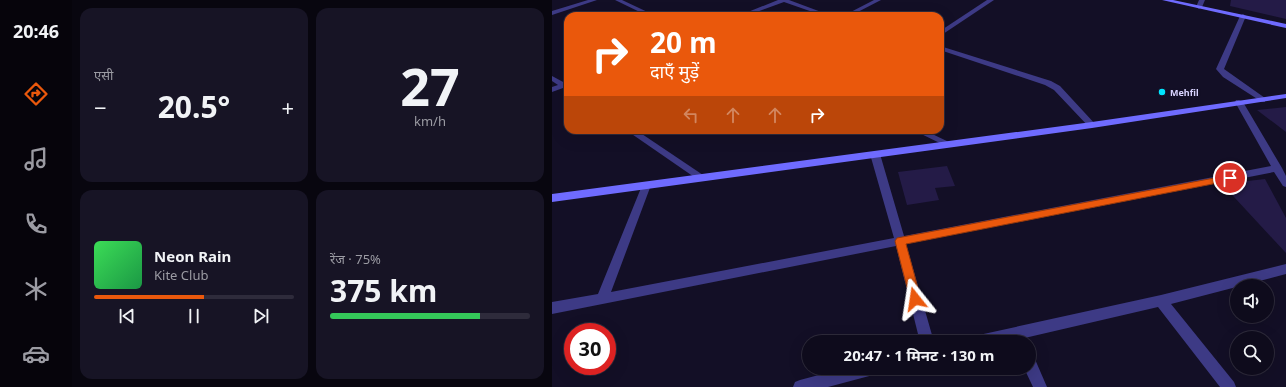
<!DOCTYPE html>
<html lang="hi">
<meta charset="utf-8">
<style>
body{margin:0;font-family:"Noto Sans","Noto Sans Devanagari",sans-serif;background:#171425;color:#f1f3f6;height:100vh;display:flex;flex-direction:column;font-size:15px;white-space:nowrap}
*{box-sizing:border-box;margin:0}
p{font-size:13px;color:#9b9ba3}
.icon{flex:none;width:22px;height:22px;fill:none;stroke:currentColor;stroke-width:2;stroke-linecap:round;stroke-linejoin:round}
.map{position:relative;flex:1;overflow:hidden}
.panel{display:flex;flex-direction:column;gap:8px;padding:8px;background:#08060f;width:480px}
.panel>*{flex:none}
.guide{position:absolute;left:12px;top:12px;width:380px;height:122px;border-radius:12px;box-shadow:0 4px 16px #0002,0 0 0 1px #2e2b3b;background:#ea580c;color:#fff;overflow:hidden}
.controls{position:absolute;left:678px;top:279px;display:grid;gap:8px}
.controls a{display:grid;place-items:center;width:44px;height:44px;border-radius:50%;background:#0e0b1c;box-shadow:0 4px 16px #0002,0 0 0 1px #2e2b3b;font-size:20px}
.speed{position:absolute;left:12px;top:323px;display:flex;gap:8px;font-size:20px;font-weight:700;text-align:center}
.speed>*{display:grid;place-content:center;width:52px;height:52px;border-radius:50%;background:#0e0b1c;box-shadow:0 4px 16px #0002,0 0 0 1px #2e2b3b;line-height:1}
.speed .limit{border:6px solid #d22;background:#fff;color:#111}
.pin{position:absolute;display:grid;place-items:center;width:34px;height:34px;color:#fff;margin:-17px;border:2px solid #fff;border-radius:50%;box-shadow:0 1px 4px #0007}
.me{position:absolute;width:44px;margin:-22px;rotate:345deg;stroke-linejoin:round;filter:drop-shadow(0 0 3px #0008)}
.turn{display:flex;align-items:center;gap:14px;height:84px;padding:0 20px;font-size:18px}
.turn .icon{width:52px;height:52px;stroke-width:2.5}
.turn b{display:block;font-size:28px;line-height:34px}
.lanes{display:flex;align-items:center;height:38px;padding:0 20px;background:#0003;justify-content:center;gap:20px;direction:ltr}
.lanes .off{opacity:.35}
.big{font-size:30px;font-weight:700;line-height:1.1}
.panel .widget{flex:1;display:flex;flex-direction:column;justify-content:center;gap:6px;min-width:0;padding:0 14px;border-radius:12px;background:#171425}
.panel .dial{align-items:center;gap:0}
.dial b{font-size:52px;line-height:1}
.song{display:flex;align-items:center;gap:12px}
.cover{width:48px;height:48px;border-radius:6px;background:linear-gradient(135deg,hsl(130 70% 55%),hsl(140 70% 35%))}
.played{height:4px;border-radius:2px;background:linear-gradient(90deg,#ea580c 55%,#2e2b3b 55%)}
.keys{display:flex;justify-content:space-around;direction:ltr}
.heat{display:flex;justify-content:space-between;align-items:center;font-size:22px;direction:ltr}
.charge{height:6px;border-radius:3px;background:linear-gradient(90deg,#34c759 75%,#2e2b3b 0)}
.panel .tiles{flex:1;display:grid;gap:8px;grid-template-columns:repeat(2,1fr)}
.trip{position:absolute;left:250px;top:335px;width:234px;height:40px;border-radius:20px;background:#0e0b1c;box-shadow:0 4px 16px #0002,0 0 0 1px #2e2b3b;font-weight:700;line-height:40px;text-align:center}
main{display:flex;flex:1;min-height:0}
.dock{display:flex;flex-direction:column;width:72px;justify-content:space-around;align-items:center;background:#06040b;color:#9b9ba3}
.dock .icon{width:28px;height:28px}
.dock .selected{color:#ea580c}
.dock b{font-size:18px;color:#f1f3f6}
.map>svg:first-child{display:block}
</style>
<main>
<nav class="dock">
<b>20:46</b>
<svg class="icon selected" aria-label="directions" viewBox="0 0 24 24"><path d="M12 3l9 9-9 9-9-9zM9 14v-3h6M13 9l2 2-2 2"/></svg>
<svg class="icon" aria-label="music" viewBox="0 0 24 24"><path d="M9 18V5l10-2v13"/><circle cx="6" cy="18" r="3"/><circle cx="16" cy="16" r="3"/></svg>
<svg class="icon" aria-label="phone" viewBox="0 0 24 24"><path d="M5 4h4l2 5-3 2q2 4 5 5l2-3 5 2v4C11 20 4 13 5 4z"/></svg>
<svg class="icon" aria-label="climate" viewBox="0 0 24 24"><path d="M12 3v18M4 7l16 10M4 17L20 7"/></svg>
<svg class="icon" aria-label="car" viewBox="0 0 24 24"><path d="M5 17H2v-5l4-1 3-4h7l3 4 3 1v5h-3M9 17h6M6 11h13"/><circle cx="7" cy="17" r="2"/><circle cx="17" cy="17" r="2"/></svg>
</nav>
<section class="panel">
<div class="tiles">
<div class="widget"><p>एसी</p>
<div class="heat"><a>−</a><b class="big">20.5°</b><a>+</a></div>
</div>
<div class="widget dial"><b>27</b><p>km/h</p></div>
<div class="widget">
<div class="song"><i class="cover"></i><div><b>Neon Rain</b><p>Kite Club</p></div></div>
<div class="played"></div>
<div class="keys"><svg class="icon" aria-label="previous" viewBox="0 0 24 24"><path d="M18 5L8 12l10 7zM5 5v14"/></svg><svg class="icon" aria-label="pause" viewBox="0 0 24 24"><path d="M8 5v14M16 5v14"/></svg><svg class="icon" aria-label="next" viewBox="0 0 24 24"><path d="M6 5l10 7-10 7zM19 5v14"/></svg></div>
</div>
<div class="widget"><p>रेंज · 75%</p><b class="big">375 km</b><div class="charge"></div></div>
</div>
</section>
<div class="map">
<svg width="734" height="387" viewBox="0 0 734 387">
<rect width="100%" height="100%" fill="#130f26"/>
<!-- building -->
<g fill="#241b47">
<path d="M 679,0 L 734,0 L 734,19 L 678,6 Z"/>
<path d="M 734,107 L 734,132 L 705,110 Z"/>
<path d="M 395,166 L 403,186 L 383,188 L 387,200 L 355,205 L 346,172 Z"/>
<path d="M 713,179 L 734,218 L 734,253 L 670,184 Z"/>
</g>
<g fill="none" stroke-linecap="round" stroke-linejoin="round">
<!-- street -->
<g fill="#3d3a85" fill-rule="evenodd">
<path d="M 36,0 L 45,0 L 0,15 L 0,11 Z"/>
<path d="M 63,0 L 70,0 L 104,16 L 96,16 Z"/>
<path d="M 226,0 L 237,0 L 280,16 L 272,16 L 232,2 L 194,16 L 186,16 Z"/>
<path d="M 322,0 L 329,0 L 298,16 L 291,16 Z"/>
<path d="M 435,0 L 442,0 L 388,36 L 388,31 Z"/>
<path d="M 647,0 L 653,0 L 650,7 L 647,9 L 644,7 Z"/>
<path d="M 691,14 L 694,16 L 672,69 L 713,98 L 713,102 L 710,102 L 671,77 L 664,69 L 688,16 Z"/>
<path d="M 388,46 L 499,81 L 508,86 L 544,125 L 543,127 L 537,127 L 502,90 L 493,85 L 388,50 Z"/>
<path d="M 0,76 L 13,83 L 16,82 L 16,90 L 11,88 L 0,92 L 0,87 L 6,85 L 0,81 Z"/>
<path d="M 684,100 L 687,100 L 691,102 L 730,168 L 734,176 L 734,187 L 731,186 L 722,172 L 354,244 L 382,342 L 368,342 L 344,246 L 0,314 L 0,302 L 46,294 L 91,183 L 97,183 L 99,185 L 59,292 L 342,238 L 318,154 L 323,151 L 328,154 L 352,236 L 719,166 L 683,102 Z"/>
<path d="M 74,130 L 84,130 L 151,175 L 153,177 L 151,179 L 145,179 Z"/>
<path d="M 361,130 L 372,130 L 403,145 L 402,147 L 396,147 Z"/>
<path d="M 734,264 L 734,274 L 619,304 L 682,382 L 684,387 L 668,387 L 606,307 L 455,342 L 420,342 L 422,337 L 427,335 L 609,295 Z"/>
<path d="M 477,355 L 482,357 L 495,387 L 481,387 L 472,368 L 477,368 Z"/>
<path d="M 293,368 L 328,368 L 326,373 L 321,375 L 276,387 L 241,387 L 243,382 L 248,380 Z"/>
</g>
<!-- secondary -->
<g fill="#6f6bff" fill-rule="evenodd">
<path d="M 610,0 L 621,0 L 734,24 L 734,28 Z"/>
<path d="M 734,94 L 734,98 L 540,128 L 0,202 L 0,194 L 540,122 Z"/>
</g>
</g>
<!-- route -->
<path fill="#ea580c" stroke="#983908" d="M 678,175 L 681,175 L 681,180 L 354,244 L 369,299 L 367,302 L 363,304 L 359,302 L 358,299 L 343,241 L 345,238 Z"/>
<!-- markers -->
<circle fill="#00e5ff" stroke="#130f26" stroke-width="1.5" cx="610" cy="92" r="4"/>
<g text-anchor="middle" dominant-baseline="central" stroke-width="4" stroke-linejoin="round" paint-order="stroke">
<!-- far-poi labels -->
<g font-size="9" font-weight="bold" fill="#d9d4ff" stroke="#130f26" text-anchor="start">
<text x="618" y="92">Mehfil</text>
</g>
</g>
</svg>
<div class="controls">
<a><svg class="icon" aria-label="sound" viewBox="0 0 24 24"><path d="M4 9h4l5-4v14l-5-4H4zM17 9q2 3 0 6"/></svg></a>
<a><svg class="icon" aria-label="search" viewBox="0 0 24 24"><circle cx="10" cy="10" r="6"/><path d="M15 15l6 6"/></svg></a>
</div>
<div class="speed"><div class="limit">30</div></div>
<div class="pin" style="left:678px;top:178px;background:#d93025"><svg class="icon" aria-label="arrive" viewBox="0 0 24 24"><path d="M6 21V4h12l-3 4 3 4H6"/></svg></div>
<svg class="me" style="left:363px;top:299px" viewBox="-20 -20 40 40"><path d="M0-17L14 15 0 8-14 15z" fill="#ea580c" stroke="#fff" stroke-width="4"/></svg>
<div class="trip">20:47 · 1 मिनट · 130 m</div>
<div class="guide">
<div class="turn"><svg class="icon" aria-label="right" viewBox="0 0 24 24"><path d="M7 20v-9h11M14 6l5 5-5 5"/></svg><div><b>20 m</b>दाएँ मुड़ें</div></div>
<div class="lanes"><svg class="icon off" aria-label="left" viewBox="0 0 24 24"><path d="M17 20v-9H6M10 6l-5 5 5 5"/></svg><svg class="icon off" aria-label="ahead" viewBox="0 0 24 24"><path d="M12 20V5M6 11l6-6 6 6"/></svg><svg class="icon off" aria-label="ahead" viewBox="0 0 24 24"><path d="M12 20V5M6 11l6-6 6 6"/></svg><svg class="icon" aria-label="right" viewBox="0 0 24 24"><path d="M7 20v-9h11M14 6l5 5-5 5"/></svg></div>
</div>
</div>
</main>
